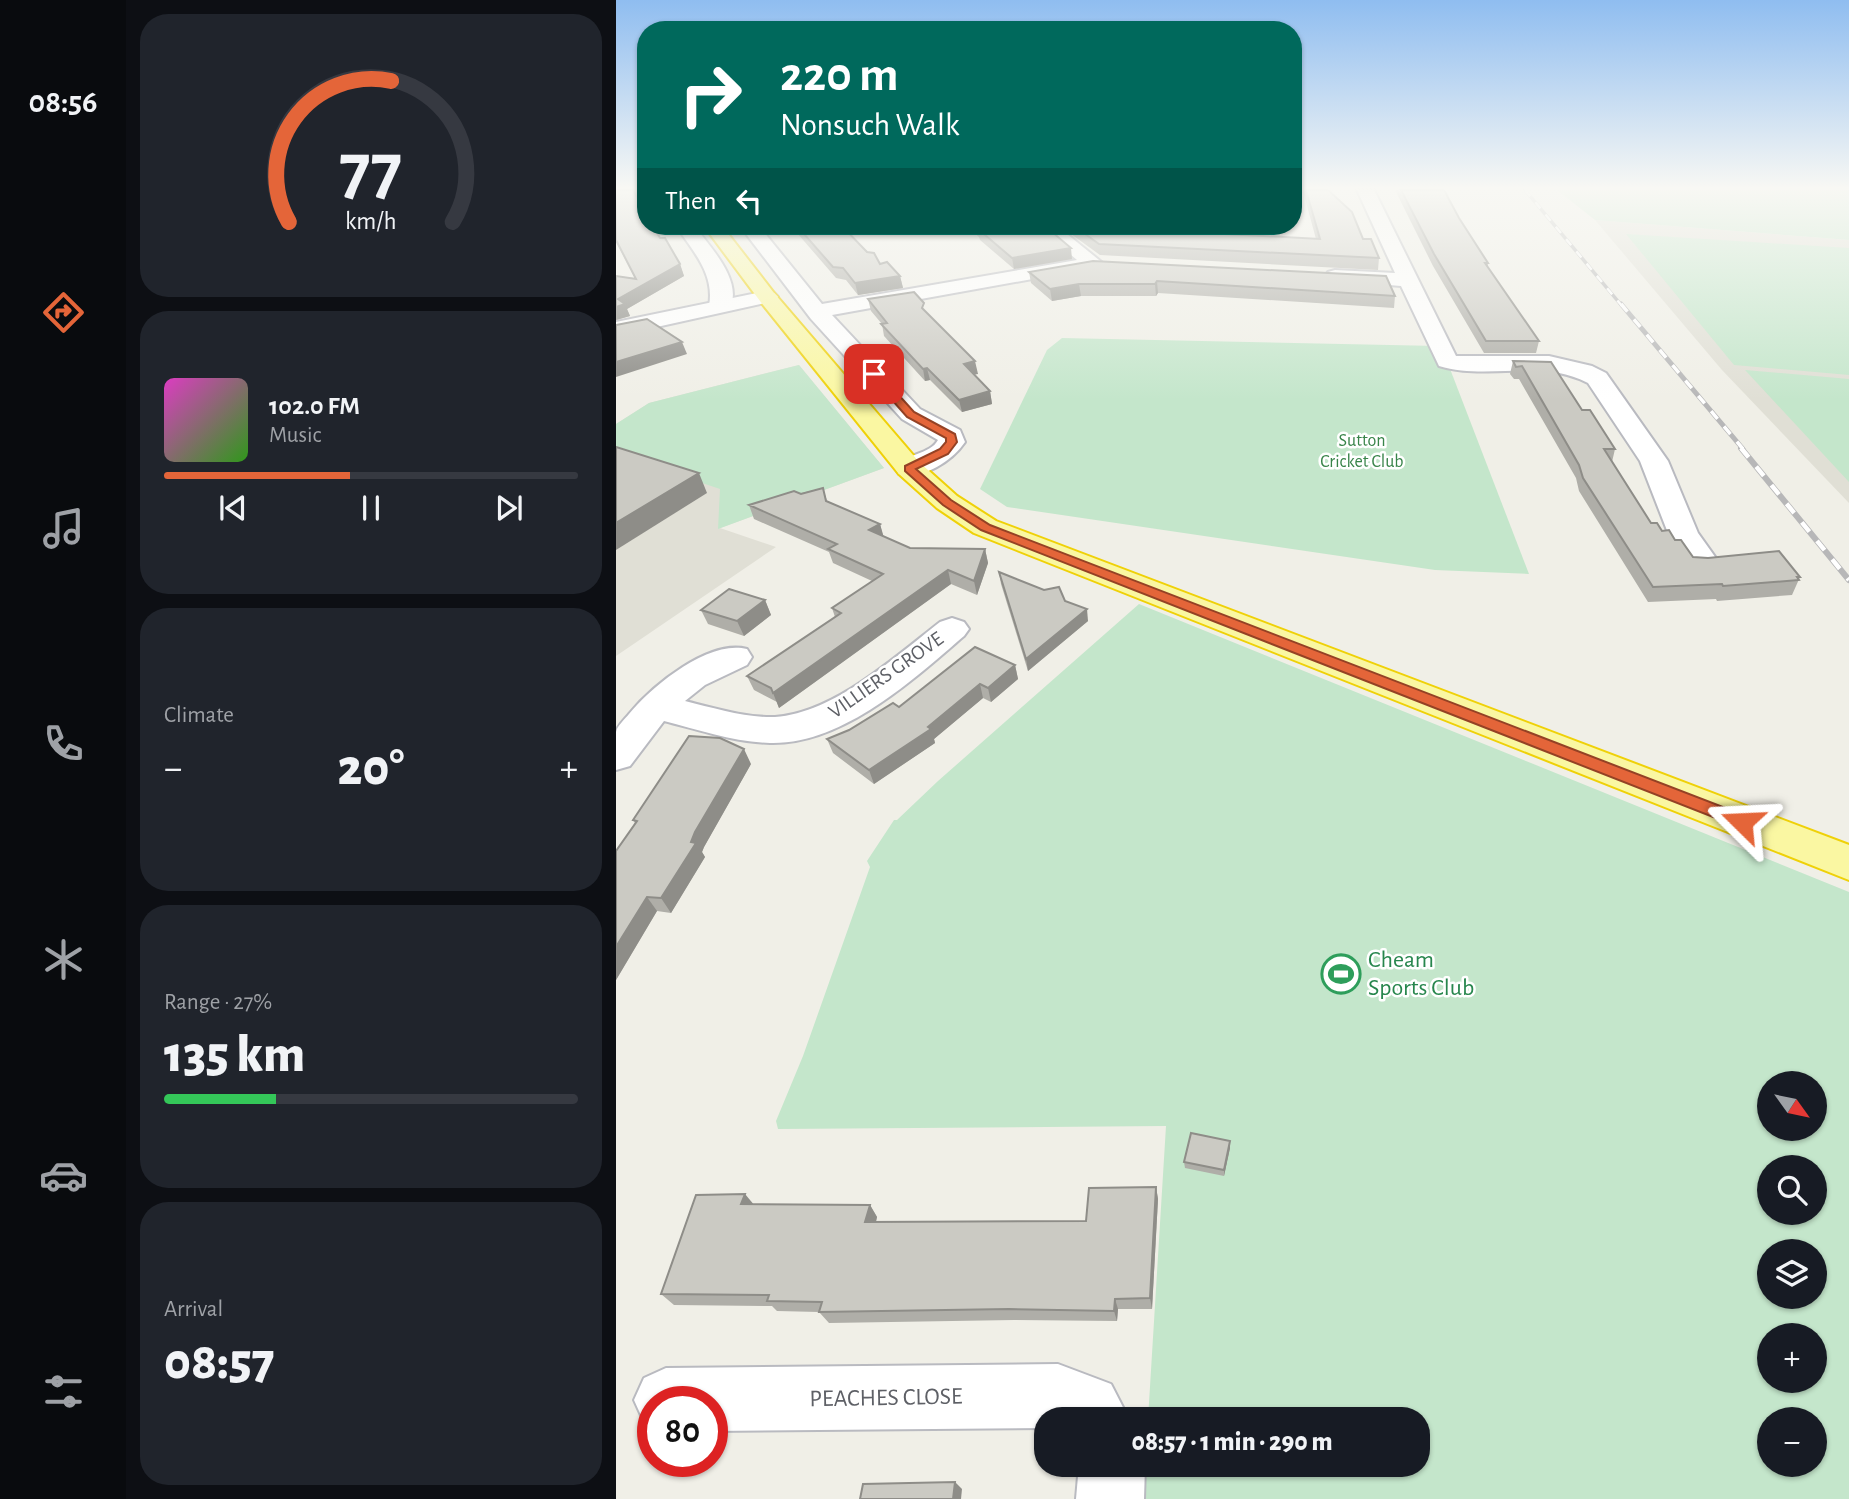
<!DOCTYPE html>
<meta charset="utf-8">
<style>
body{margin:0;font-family:"Alegreya Sans",sans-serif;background:#20242c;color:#f1f3f6;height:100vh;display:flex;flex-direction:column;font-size:26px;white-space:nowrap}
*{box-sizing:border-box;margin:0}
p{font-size:23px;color:#9ea1a6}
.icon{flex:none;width:38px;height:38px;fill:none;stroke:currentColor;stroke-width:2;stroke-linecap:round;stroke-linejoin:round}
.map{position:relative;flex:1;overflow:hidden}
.panel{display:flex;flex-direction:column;gap:14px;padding:14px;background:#0d0f14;width:490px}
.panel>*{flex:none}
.guide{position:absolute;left:21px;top:21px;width:665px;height:214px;border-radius:28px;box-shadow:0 2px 5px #0004;background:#00695c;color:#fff;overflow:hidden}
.needle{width:46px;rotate:123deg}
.buttons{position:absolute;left:1141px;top:1071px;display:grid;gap:14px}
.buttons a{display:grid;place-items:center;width:70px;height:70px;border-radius:50%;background:#171b24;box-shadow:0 2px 5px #0004;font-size:35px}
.speed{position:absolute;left:21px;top:1386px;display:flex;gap:14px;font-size:35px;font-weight:700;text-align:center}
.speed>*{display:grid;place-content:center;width:91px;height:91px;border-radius:50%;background:#171b24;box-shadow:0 2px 5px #0004;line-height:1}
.speed .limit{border:10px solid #d22;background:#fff;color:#111}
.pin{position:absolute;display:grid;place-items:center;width:60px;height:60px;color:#fff;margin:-30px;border-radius:14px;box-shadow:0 4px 10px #0006}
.me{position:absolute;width:77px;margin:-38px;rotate:291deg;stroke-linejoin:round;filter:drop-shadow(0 0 5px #0008)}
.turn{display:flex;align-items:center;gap:24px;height:147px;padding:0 28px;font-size:32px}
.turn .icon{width:91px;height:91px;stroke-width:2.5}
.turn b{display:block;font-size:49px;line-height:60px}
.then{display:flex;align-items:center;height:66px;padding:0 28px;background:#0003;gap:14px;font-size:26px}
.big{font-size:52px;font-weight:800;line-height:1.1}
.panel .widget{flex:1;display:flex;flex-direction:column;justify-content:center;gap:10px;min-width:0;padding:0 24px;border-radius:28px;background:#20242c}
.panel .dial{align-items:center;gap:0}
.dial svg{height:182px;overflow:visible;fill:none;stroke:#363941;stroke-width:7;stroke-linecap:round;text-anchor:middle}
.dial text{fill:#f1f3f6;stroke:none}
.song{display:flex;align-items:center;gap:21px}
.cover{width:84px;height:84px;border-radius:10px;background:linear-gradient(135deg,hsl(310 70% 55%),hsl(110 70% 35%))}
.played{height:7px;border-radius:4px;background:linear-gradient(90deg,#e46539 45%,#363941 45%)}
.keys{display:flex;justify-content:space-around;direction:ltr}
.heat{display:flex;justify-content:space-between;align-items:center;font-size:38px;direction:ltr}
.charge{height:10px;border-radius:5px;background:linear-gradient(90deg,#34c759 27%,#363941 0)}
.trip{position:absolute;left:418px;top:1407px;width:396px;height:70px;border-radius:28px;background:#171b24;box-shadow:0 2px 5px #0004;font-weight:800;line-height:70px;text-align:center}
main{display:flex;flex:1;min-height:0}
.tab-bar{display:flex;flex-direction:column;width:126px;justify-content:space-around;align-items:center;background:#090b0e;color:#9ea1a6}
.tab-bar .icon{width:49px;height:49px}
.tab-bar .current{color:#e46539}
.tab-bar b{font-size:32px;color:#f1f3f6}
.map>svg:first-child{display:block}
</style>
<main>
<nav class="tab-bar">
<b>08:56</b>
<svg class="icon current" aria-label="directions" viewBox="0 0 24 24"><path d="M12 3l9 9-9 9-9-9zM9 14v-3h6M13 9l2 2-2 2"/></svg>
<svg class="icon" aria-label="music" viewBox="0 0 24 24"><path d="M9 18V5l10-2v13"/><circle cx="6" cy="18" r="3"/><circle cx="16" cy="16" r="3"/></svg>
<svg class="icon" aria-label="phone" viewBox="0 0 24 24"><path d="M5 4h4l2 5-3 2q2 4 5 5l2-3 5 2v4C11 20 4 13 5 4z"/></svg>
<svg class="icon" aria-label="climate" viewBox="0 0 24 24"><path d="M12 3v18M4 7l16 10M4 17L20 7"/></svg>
<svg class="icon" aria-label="car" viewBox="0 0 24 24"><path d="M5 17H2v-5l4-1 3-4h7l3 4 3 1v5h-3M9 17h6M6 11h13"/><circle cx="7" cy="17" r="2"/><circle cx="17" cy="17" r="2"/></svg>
<svg class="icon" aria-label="filters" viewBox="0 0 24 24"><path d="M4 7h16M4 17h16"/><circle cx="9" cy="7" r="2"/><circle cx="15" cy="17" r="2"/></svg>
</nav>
<section class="panel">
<div class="widget dial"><svg viewBox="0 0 100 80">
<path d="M14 69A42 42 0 1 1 86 69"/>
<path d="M14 69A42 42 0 0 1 59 7" stroke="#e46539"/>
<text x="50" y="56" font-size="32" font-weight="700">77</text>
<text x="50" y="72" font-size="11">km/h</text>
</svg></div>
<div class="widget">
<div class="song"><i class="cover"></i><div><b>102.0 FM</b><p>Music</p></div></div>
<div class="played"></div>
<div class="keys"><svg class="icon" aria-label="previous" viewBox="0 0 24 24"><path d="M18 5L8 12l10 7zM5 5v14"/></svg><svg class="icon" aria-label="pause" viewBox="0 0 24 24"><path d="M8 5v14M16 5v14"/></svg><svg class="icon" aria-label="next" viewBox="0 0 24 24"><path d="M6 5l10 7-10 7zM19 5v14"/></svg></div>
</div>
<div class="widget"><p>Climate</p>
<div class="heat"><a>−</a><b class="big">20°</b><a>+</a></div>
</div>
<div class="widget"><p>Range · 27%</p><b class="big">135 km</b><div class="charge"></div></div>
<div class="widget"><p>Arrival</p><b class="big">08:57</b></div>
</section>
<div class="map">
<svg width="1233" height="1499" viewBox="0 0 1233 1499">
<rect width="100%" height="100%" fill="#f0efe7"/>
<!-- education -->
<g fill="#e0dfd5">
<path d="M 979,220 L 1233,240 L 1233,503 L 1106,370 Z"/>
<path d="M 183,365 L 268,468 L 104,528 L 160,547 L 0,656 L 0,424 L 33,403 Z"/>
</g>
<!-- green -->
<g fill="#c4e6cb" fill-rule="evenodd">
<path d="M 941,190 L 1233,190 L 1233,240 L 979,220 Z"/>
<path d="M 1010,234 L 1233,248 L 1233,375 L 1118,365 Z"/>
<path d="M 446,338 L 822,346 L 831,361 L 913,574 L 819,570 L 391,507 L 364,489 L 431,350 Z"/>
<path d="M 183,365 L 268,468 L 102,529 L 104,489 L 0,454 L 0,424 L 33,403 Z"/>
<path d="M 1129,370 L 1233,379 L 1233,482 Z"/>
<path d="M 523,604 L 1233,892 L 1233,1499 L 527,1499 L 529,1465 L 802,1465 L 802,1419 L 532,1419 L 550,1126 L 162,1129 L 160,1121 L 187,1056 L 254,867 L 251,861 L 278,820 L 281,820 L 322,781 ZM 1153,1083 L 1199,1083 L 1199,1129 L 1153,1129 ZM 1153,1167 L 1199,1167 L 1199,1213 L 1153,1213 ZM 1153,1251 L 1199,1251 L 1199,1297 L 1153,1297 ZM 1153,1335 L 1199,1335 L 1199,1381 L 1153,1381 ZM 1153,1419 L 1199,1419 L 1199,1465 L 1153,1465 Z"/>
</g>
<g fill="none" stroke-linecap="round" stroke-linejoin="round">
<!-- minor casing -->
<g stroke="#b9bac0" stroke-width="4">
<g id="minor">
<path d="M 741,190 L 758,190 L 840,356 L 933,356 L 976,366 L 990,373 L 1052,461 L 1082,533 L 1102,561 L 1097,568 L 1086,570 L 1075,568 L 1052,533 L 1024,461 L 972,383 C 925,358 872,381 823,366 L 785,286 L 712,280 L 709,276 L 712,272 L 719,270 L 779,273 Z"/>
<path d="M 60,226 L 78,226 C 94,246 130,284 112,311 L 96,311 L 93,306 C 99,274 77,251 60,226 Z"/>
<path d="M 124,226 L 143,226 L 206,304 L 461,260 L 421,226 L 441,226 L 488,264 L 485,268 L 472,269 L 216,315 L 304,409 L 344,430 L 349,442 C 336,461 307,480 283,474 L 279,468 C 289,453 314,455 322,440 L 286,419 L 195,319 Z"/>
<path d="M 336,618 L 348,622 L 353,629 L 348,636 C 297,680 226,745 154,743 C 118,742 83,730 48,721 L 14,766 L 0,770 C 0,758 0,743 0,732 C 1,726 9,719 13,714 C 36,686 93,639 131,649 L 136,657 L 131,665 L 89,685 L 69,701 C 98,708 130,718 159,717 C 218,713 279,657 324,622 Z"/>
<path d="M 442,1364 L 495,1384 L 513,1419 L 430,1419 L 430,1428 L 96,1431 L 96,1402 L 37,1402 L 37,1426 L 28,1422 L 18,1400 L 28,1378 L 50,1368 Z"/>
<path d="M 463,1465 L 529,1465 L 528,1499 L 460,1499 Z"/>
</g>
</g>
<!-- tertiary casing -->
<g stroke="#b9bac0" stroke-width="4">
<path id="tertiary" d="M 151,291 L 158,293 L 162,297 L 158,301 L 0,336 L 0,322 Z"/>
</g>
<!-- trunk casing -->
<g stroke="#efd108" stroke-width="4">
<path id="trunk" d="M 88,226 L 106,226 L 158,293 L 303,462 L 341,496 L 380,521 L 1233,845 L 1233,880 L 358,533 L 321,508 L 283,474 L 144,301 Z"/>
</g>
<!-- minor -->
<use href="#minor" fill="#fff" fill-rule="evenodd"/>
<!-- tertiary -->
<use href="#tertiary" fill="#fff" fill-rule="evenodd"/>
<!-- trunk -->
<use href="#trunk" fill="#faf7a2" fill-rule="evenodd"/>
<!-- rail-far2 casing -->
<g stroke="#b7b7b8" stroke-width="3.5">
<path id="rail-far2" d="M 909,190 L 1006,306"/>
</g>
<!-- rail-far1 casing -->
<g stroke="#b7b7b8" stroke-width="5">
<path id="rail-far1" d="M 1005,304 L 1127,449"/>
</g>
<!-- rail casing -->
<g stroke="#b7b7b8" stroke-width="6">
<path id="rail" d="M 1125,448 L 1233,580"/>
</g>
<!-- rail-far2 -->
<use href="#rail-far2" stroke="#fff" stroke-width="2.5" stroke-dasharray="8" stroke-linecap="butt"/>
<!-- rail-far1 -->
<use href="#rail-far1" stroke="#fff" stroke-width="3.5" stroke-dasharray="10" stroke-linecap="butt"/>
<!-- rail -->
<use href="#rail" stroke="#fff" stroke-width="4.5" stroke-dasharray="12" stroke-linecap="butt"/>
</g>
<!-- wall -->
<g fill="#afaea8">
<path d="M 0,190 L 44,238 L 64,264 L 68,276 L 11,309 L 14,316 L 0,320 L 0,276 L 19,278 L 0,242 Z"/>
<path d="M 677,190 L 712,190 L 747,239 L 763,258 L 762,270 L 484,255 L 444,226 L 619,226 L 615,235 L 700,239 L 687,191 L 677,192 Z"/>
<path d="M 779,190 L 828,190 L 843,218 L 872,263 L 872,267 L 923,341 L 920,353 L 868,353 L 817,266 Z"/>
<path d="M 175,226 L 226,226 L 264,264 L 284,276 L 287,288 L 242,295 L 230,280 L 220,278 Z"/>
<path d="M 350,226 L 429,226 L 456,259 L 398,269 L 364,240 L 363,237 Z"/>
<path d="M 413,272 L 779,296 L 778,308 L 542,293 L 540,296 L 465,296 L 436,301 L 415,283 Z"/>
<path d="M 252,299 L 310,312 L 362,374 L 358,374 L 374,391 L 376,404 L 346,412 L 314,380 L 309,381 L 268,336 L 266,324 L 255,311 Z"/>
<path d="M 897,361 L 935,362 L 966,410 L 999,449 L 996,462 L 1035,523 L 1059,540 L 1077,557 L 1184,577 L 1176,595 L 1101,601 L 1100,599 L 1032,602 L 963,491 L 960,478 L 903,379 L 898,379 L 894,374 Z"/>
<path d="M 207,488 L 211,501 L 264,524 L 267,536 L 294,548 L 369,549 L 372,563 L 361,595 L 335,584 L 163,708 L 161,702 L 138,690 L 131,676 L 219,617 L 216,608 L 256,581 L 217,563 L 213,552 L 138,519 L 133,505 Z"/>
<path d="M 383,572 L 449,601 L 472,621 L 412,671 L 385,584 Z"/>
<path d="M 149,600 L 155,615 L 128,636 L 92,624 L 85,610 Z"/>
<path d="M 399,665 L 402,679 L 375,702 L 367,698 L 318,739 L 319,743 L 258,784 L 217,753 L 211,739 L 233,730 L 283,707 Z"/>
<path d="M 135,764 L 88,847 L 86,852 L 89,857 L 55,913 L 41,911 L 0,980 L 0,851 L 19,823 L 17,820 Z"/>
<path d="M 614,1141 L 614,1148 L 608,1176 L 569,1168 L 568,1162 Z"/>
<path d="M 540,1187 L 542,1199 L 536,1309 L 502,1309 L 501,1321 L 398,1320 L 213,1323 L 203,1312 L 161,1311 L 156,1306 L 58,1305 L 45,1294 L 137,1204 L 254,1205 L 261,1217 L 260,1222 L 470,1221 Z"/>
</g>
<!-- shaded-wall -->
<g fill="#8e8d88">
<path d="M 614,226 L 619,226 L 610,245 L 610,234 Z"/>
<path d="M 455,248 L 456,259 L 398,269 L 396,258 Z"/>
<path d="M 64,264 L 68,276 L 11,309 L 14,316 L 0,320 L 0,307 L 2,299 Z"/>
<path d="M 284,276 L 287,288 L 242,295 L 239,283 Z"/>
<path d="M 541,281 L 542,293 L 540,296 L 539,284 Z"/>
<path d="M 463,284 L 465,296 L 436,301 L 434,289 Z"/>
<path d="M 66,342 L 71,354 L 0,377 L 0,362 Z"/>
<path d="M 359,361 L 362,374 L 351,376 L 348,364 Z"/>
<path d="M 311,368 L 314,380 L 309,381 L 307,369 Z"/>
<path d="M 374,391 L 376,404 L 346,412 L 343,400 Z"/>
<path d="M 83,473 L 91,493 L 0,550 L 0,523 Z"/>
<path d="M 264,524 L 268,538 L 253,530 Z"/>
<path d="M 369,549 L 372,563 L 361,595 L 358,581 Z"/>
<path d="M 332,570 L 335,584 L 163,708 L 157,693 Z"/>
<path d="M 149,600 L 155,615 L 128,636 L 121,621 Z"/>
<path d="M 471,609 L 472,621 L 412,671 L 410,659 Z"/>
<path d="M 399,665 L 402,679 L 375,702 L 372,688 Z"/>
<path d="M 364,684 L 367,698 L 318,739 L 319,743 L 258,784 L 253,770 L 312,727 Z"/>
<path d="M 128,749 L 135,764 L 88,847 L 86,852 L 89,857 L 55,913 L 45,898 L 79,832 Z"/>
<path d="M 31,897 L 41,911 L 0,980 L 0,947 Z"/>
<path d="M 614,1141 L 614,1148 L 608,1176 L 608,1170 Z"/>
<path d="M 540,1187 L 542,1199 L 536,1309 L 534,1298 Z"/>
<path d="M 129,1194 L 139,1206 L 125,1204 Z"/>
<path d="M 254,1205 L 261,1217 L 257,1233 L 249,1222 Z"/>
<path d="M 499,1299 L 502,1309 L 501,1321 L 498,1311 Z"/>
<path d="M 339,1482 L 346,1489 L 345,1499 L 337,1499 Z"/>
</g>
<!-- building -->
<g fill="#cbcac3" stroke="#8e8d88" stroke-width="2">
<path d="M 0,190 L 17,190 L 30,213 L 30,226 L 37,226 L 44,238 L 49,238 L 64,264 L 2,299 L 9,304 L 0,307 L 0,276 L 20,279 L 0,240 Z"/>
<path d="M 690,190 L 712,190 L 736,212 L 747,239 L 755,239 L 763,258 L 483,244 L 458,226 L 614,226 L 610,234 L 704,239 Z"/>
<path d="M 785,190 L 828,190 L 843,218 L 872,263 L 869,263 L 923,341 L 870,341 L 818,254 Z"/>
<path d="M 181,226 L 226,226 L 251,252 L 258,253 L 264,264 L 271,262 L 284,276 L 239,283 L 227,268 L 217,267 Z"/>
<path d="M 361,226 L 429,226 L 455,248 L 396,258 L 362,229 L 364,229 Z"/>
<path d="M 477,261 L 770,276 L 779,296 L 541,281 L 539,284 L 463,284 L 434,289 L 413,272 Z"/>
<path d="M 298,292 L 308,303 L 306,308 L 359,361 L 348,364 L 374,391 L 343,400 L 311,368 L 307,369 L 265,324 L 271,323 L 252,299 Z"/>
<path d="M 31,319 L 66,342 L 0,362 L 0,325 Z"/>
<path d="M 897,361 L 935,362 L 966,410 L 974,410 L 999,449 L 988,449 L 1035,523 L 1041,523 L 1046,531 L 1053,530 L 1059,540 L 1065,540 L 1077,557 L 1092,558 L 1163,551 L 1184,577 L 1181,577 L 1183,580 L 1107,586 L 1106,584 L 1037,587 L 967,478 L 963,465 L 906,366 L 900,367 Z"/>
<path d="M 0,447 L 83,473 L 0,523 Z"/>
<path d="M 207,488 L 210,501 L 264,524 L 253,530 L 294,548 L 369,549 L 358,581 L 332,570 L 157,693 L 155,688 L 131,676 L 225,613 L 216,608 L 267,574 L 212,549 L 221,544 L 133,505 L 178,491 L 185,494 Z"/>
<path d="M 383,572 L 428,590 L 443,587 L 449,601 L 471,609 L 410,659 Z"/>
<path d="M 113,589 L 149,600 L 121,621 L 85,610 Z"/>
<path d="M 359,647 L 399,665 L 372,688 L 364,684 L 312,727 L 315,729 L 253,770 L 211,739 L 233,730 L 277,703 L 283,707 Z"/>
<path d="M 73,736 L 104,738 L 128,749 L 79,832 L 75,842 L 80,843 L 45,898 L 31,897 L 0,947 L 0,851 L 21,821 L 17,820 Z"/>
<path d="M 575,1133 L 614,1141 L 608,1170 L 568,1162 Z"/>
<path d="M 540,1187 L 534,1298 L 499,1299 L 498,1311 L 393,1309 L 203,1312 L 206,1302 L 151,1301 L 153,1295 L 45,1294 L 80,1195 L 129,1194 L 125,1204 L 254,1205 L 249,1222 L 470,1221 L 473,1188 Z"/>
<path d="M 339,1482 L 337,1499 L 244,1499 L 247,1484 Z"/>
</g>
<!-- sky -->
<linearGradient id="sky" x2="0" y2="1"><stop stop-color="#8fbdf0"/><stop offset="0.47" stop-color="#f8f8f4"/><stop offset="1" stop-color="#f8f8f4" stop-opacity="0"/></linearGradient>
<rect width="1233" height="400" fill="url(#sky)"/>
<!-- route -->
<path fill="#e46539" stroke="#944225" stroke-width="2" d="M 255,372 L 262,372 L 298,412 L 339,434 L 341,442 L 332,454 L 300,469 L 335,500 L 374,525 L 1133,817 L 1135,822 L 1133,826 L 1120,826 L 365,530 L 327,505 L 289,471 L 289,466 L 324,449 L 330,442 L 330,438 L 291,417 L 255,376 Z"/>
<!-- icons -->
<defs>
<g id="stadium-ring" transform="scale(2.0125)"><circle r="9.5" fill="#fff" stroke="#2e9e5b" stroke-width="1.5"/><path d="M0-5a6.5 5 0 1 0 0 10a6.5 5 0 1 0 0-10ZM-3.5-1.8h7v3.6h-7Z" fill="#2e9e5b"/></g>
</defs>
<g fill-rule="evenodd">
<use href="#stadium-ring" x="725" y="974"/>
</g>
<g text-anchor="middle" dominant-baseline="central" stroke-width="5" stroke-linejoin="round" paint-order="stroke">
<!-- far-park labels -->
<g font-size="18" fill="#388449" stroke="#fff">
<text x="746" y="441">Sutton<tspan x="746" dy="21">Cricket Club</tspan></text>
</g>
<!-- street labels -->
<g font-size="21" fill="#5e6066" stroke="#fff">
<text transform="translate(270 675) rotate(-35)">VILLIERS GROVE</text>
</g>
<!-- near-leisure labels -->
<g font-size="24" fill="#27864d" stroke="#fff" text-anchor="start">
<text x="752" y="960">Cheam<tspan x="752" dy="28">Sports Club</tspan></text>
</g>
<!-- near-street labels -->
<g font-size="24" fill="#5e6066" stroke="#fff">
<text transform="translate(270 1398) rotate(-1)">PEACHES CLOSE</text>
</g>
</g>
</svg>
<div class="buttons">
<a><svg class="needle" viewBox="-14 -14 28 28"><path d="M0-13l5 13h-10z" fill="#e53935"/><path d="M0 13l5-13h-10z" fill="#9ea1a6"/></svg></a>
<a><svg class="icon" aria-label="search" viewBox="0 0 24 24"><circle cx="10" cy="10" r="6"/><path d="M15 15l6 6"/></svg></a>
<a><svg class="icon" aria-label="layers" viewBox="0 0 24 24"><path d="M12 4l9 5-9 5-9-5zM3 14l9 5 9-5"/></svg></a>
<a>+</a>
<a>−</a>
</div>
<div class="speed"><div class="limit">80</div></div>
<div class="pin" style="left:258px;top:374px;background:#d93025"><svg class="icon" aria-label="arrive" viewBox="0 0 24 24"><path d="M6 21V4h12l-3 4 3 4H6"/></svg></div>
<svg class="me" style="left:1126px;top:822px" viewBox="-20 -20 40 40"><path d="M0-17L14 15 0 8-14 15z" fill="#e46539" stroke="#fff" stroke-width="4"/></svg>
<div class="trip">08:57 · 1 min · 290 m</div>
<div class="guide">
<div class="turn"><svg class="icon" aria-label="right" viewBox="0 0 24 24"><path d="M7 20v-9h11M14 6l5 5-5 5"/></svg><div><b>220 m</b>Nonsuch Walk</div></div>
<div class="then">Then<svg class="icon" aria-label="left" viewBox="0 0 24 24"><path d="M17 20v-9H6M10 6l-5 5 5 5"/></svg></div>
</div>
</div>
</main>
